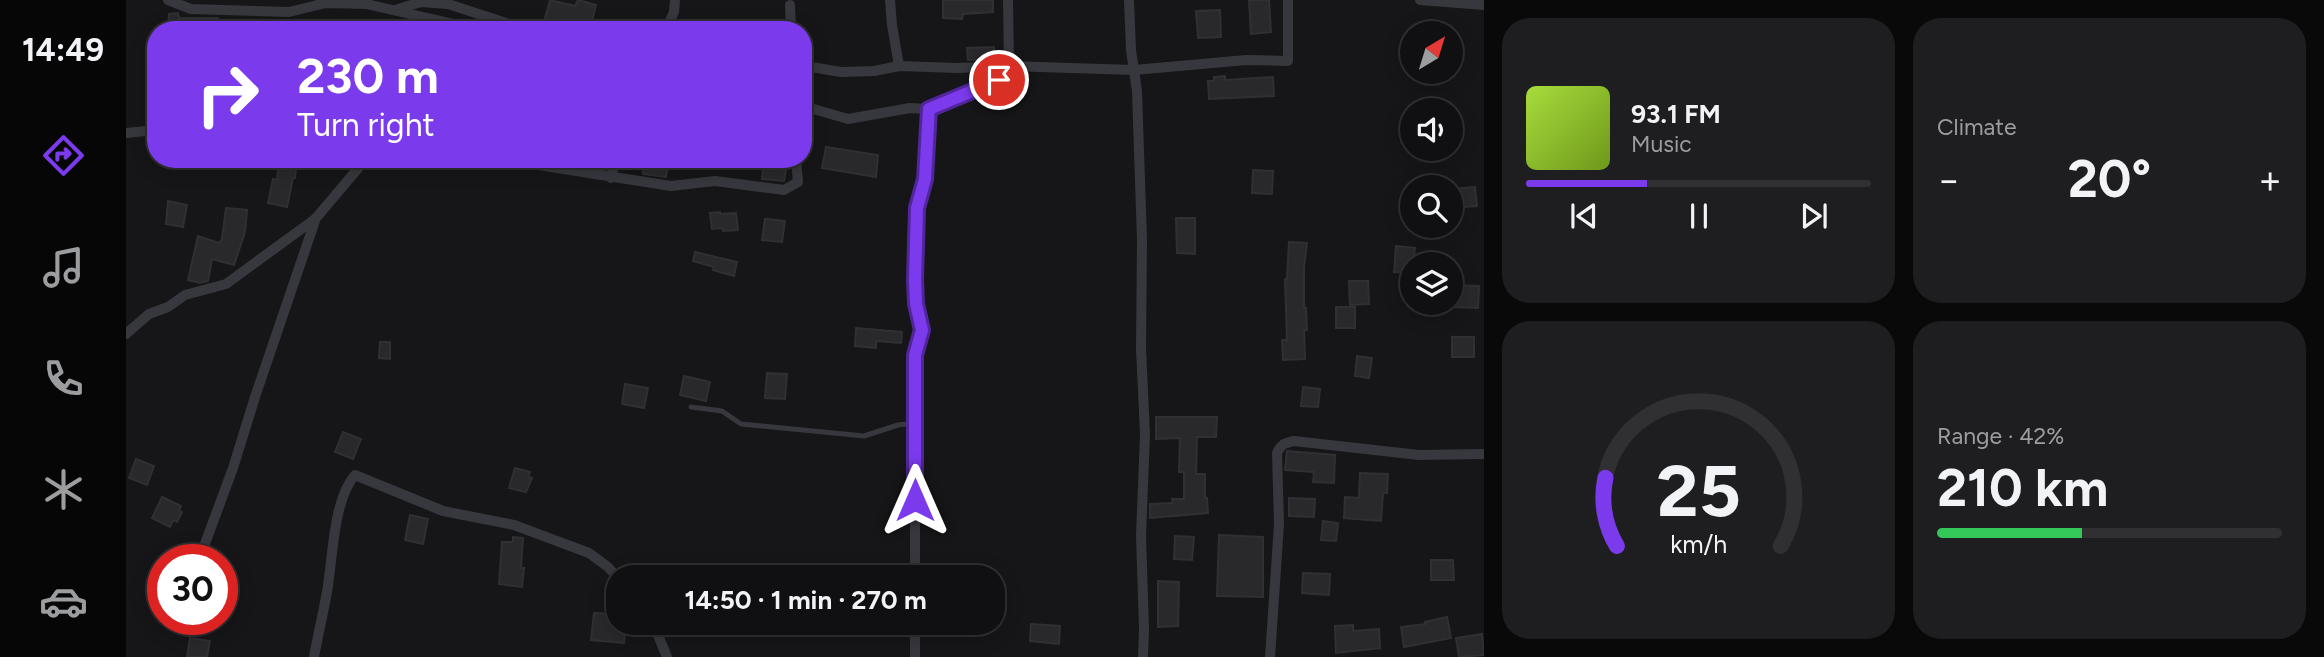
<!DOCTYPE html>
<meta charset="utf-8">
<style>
body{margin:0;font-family:Figtree,sans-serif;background:#1e1e20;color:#f1f3f6;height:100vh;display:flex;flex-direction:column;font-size:26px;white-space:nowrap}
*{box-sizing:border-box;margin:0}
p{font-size:23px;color:#9c9d9f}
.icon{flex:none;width:38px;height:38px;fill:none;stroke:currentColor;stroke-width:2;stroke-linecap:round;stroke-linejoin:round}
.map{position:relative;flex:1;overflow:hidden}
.sheet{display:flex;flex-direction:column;gap:18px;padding:18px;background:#09090a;width:840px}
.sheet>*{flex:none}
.banner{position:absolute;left:21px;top:21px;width:665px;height:147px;border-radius:28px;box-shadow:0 4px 18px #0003,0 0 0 2px #303032;background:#7c3aed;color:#fff;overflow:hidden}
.needle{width:46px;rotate:38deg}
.buttons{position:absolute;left:1274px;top:21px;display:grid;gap:14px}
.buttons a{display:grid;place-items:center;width:63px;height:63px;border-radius:50%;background:#101012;box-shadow:0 4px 18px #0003,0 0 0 2px #303032;font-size:35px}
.speed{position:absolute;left:21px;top:544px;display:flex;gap:14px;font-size:35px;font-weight:700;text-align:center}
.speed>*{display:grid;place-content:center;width:91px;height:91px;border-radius:50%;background:#101012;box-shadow:0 4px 18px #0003,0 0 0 2px #303032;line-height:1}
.speed .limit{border:10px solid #d22;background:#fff;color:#111}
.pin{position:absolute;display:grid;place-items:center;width:60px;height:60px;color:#fff;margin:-30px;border:4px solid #fff;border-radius:50%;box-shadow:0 2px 7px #0007}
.me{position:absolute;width:77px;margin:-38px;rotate:0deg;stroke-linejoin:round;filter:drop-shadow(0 0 5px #0008)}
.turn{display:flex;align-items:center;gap:24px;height:147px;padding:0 35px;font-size:32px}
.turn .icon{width:91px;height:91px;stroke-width:2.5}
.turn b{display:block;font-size:49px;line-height:60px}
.big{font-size:52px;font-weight:700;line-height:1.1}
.sheet .card{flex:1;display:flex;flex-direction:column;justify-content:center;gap:10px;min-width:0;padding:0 24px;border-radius:28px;background:#1e1e20}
.sheet .dial{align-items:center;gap:0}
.dial svg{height:182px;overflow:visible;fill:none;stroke:#303032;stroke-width:7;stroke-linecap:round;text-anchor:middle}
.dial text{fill:#f1f3f6;stroke:none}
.song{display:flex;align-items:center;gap:21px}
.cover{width:84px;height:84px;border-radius:10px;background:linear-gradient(135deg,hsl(80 70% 55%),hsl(80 70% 35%))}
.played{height:7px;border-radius:4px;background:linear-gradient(90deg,#7c3aed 35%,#303032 35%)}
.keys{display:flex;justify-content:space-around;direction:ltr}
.heat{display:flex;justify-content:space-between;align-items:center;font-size:38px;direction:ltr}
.charge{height:10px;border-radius:5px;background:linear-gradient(90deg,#34c759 42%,#303032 0)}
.sheet .tiles{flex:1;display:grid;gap:18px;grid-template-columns:repeat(2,1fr)}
.trip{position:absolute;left:480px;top:565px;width:399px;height:70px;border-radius:28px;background:#101012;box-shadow:0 4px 18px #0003,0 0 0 2px #303032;font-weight:700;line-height:70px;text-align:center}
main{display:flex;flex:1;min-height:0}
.menu{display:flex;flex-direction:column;width:126px;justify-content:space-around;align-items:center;background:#060607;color:#9c9d9f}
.menu .icon{width:49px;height:49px}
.menu .active{color:#7c3aed}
.menu b{font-size:32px;color:#f1f3f6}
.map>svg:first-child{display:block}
</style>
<main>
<nav class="menu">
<b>14:49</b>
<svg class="icon active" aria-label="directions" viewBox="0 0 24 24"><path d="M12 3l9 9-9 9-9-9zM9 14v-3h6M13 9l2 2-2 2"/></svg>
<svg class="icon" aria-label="music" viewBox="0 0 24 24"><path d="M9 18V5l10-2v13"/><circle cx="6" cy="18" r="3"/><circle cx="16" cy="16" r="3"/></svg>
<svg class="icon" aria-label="phone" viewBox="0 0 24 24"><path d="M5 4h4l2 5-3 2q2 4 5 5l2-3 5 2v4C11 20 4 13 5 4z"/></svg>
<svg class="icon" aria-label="climate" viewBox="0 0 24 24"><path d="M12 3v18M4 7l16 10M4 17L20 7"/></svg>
<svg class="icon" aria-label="car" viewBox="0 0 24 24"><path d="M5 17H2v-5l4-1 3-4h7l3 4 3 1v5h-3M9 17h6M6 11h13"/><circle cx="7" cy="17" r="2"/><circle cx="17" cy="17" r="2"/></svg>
</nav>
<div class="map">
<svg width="1358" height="657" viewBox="0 0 1358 657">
<rect width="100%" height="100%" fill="#161618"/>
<!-- building -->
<g fill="#29292c" stroke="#303034" stroke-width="2">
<path d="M 424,0 L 449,6 L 452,0 L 470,5 L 465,25 L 442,19 L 439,28 L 418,22 Z"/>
<path d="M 817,0 L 867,0 L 867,12 L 837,14 L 836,19 L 817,18 Z"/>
<path d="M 1123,0 L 1143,0 L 1145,32 L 1125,34 Z"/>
<path d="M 1094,10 L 1095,37 L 1072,38 L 1070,11 Z"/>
<path d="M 52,13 L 53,18 L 92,18 L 93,30 L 42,30 L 43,14 Z"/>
<path d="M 868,47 L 869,59 L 842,60 L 841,48 Z"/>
<path d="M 1099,76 L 1099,80 L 1147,77 L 1148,96 L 1083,99 L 1082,81 L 1088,81 L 1088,77 Z"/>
<path d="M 700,147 L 752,155 L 750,177 L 696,168 Z"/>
<path d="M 153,159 L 171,159 L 169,178 L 167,178 L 161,207 L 142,203 L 147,179 L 151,180 Z"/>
<path d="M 518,159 L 543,159 L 540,177 L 517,174 Z"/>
<path d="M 638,160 L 661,164 L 658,181 L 636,179 Z"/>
<path d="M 1127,170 L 1147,171 L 1146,194 L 1126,193 Z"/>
<path d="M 1349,187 L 1351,206 L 1325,208 L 1325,189 Z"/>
<path d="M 42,201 L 61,205 L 57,227 L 40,224 Z"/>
<path d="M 100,208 L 121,210 L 119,232 L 108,265 L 86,259 L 82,281 L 74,283 L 62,280 L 72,236 L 93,243 L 96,239 Z"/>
<path d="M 594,212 L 594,214 L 610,213 L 612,230 L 597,231 L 597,228 L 586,229 L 584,213 Z"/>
<path d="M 1050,218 L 1069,218 L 1069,254 L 1051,253 Z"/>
<path d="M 639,219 L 659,221 L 656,242 L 636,240 Z"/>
<path d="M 1163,242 L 1181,243 L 1178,267 L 1178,308 L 1180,308 L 1181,330 L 1178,330 L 1179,359 L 1157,360 L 1156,340 L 1161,340 L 1159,279 L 1161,279 Z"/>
<path d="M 1270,246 L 1289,248 L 1286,273 L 1268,272 Z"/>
<path d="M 569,252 L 611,262 L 608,276 L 587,270 L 588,267 L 567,261 Z"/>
<path d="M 1223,281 L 1242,281 L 1243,304 L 1224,305 Z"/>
<path d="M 1325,285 L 1353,286 L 1352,308 L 1325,307 Z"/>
<rect x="1210" y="307" width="19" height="21"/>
<path d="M 730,328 L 776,332 L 775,343 L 750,341 L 750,348 L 729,346 Z"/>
<rect x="1326" y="337" width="22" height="20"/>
<path d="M 254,342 L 264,342 L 264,359 L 253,358 Z"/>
<path d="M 1231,356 L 1246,358 L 1243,378 L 1229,376 Z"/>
<path d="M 641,373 L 661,374 L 659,399 L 639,398 Z"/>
<path d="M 558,376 L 584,382 L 580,401 L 554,395 Z"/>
<path d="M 499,384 L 522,388 L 518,408 L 496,404 Z"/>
<path d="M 1177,387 L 1194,389 L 1192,407 L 1175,406 Z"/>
<path d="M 1030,417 L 1091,417 L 1090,437 L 1071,437 L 1070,474 L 1079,474 L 1079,498 L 1081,498 L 1082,513 L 1024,518 L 1024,504 L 1047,503 L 1046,499 L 1058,499 L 1058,472 L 1053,472 L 1054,438 L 1030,439 Z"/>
<path d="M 217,432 L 235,439 L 227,459 L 209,452 Z"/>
<path d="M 1161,451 L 1209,455 L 1208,483 L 1187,482 L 1188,472 L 1159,470 Z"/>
<path d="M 10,459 L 28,466 L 21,485 L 3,478 Z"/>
<path d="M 389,468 L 404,472 L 402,477 L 406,478 L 400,492 L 383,488 Z"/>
<path d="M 1234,473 L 1262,474 L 1261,493 L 1257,493 L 1255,521 L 1218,518 L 1219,497 L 1233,498 Z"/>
<path d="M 36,497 L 55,506 L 53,510 L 56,512 L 51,522 L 47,520 L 44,527 L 26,518 Z"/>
<path d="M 1163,498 L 1189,499 L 1188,517 L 1163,516 Z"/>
<path d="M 284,515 L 302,519 L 297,544 L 279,540 Z"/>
<path d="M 1197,521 L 1212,523 L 1210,541 L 1195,540 Z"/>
<path d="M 1093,535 L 1137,537 L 1137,597 L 1091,596 Z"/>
<path d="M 1049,536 L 1068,537 L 1066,560 L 1048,559 Z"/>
<path d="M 387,537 L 397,538 L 395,568 L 398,568 L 396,587 L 373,584 L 376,542 L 387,542 Z"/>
<path d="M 1305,560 L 1327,560 L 1328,580 L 1305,580 Z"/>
<path d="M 1177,573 L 1204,574 L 1203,595 L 1176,593 Z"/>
<path d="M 1032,581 L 1053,582 L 1052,626 L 1032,627 Z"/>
<path d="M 468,613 L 492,614 L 492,623 L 509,623 L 508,635 L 499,634 L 498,643 L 465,640 Z"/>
<path d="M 1321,617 L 1325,638 L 1278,647 L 1275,627 L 1300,624 L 1299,622 Z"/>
<path d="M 905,624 L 934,626 L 933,644 L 904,641 Z"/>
<path d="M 1227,625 L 1227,631 L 1253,629 L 1254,648 L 1210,653 L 1209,626 Z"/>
<path d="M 1356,634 L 1358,655 L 1333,657 L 1330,638 Z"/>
<path d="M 64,638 L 84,641 L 81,657 L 61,657 Z"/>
</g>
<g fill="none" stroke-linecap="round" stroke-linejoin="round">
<!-- lane -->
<path stroke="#37383d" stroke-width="5" d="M 565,407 L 596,411 L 615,424 L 738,436 L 772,425 L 789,423"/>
<!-- street -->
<g stroke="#37383d" stroke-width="10">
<path d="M 42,0 L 65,9 L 163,12 L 200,3 L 240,4 L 354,30"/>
<path d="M 764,0 L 766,25 L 773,66"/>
<path d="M 1003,0 L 1005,50 L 1011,91 L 1016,240 L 1015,349 L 1019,434 L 1015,536 L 1018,629 L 1017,657"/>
<path d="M 1294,0 L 1358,5"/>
<path d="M 664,5 L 665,30"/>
<path d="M 269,10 L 295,2 L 322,4 L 389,26 L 392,30"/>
<path d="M 540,30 L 548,12 L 549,0"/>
<path d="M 677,68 L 685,67 L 715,72 L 748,71 L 773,66 L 831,68 L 883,66 L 1008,70 L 1120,60 L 1162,61 L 1162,0"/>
<path d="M 677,106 L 722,119 L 784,108 L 803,109 L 873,80 L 883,66 L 882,0"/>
<path d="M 0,133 L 30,130"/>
<path d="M 374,159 L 545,186 L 589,181 L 658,190 L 672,182 L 670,159"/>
<path d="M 485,178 L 489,159"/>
<path d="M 0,334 L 23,314 L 42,307 L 59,295 L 100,284 L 189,219"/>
<path d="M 73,560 L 107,468 L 129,397 L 190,218 L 240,159"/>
<path d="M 789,578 L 789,355 L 796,329 L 790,304 L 791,208 L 799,179 L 803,109"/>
<path d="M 527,623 L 541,657"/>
<path d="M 188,657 C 192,635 197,614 201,592 C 207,558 207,500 229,475 L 317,511 L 388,525 L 463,553 L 482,567 L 492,578"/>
<path d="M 789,657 L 789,623"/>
<path d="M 1144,657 L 1153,524 L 1151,453 C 1155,444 1159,443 1168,441 L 1293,455 L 1358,454"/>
</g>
</g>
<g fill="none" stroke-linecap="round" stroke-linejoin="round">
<!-- route casing -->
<g stroke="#51269a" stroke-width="18">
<path id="route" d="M 789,500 L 789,355 L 796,330 L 790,304 L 789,280 L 791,208 L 799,179 L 803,109 L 873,80"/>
</g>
<!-- route -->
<use href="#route" stroke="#7c3aed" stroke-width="12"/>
</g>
</svg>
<div class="buttons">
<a><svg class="needle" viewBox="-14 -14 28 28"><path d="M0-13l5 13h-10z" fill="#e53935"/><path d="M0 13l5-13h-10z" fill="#9c9d9f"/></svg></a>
<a><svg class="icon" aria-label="sound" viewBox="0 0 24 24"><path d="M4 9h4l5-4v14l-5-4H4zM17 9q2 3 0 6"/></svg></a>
<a><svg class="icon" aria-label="search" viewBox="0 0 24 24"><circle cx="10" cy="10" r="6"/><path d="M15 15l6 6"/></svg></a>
<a><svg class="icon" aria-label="layers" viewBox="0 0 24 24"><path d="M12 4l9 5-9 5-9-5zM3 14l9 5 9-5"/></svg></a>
</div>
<div class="speed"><div class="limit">30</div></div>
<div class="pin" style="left:873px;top:80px;background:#d93025"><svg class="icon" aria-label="arrive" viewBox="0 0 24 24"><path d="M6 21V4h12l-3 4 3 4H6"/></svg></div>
<svg class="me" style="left:789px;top:500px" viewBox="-20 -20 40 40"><path d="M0-17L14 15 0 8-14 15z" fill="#7c3aed" stroke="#fff" stroke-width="4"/></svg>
<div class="trip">14:50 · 1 min · 270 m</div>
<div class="banner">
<div class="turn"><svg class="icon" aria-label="right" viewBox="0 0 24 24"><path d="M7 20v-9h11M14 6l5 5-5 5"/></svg><div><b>230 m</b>Turn right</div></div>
</div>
</div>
<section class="sheet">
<div class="tiles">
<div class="card">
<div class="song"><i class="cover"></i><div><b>93.1 FM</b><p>Music</p></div></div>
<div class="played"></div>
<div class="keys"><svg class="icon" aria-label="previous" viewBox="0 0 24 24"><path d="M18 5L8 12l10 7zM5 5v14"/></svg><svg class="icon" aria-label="pause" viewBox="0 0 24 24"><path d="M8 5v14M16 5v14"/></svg><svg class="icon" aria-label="next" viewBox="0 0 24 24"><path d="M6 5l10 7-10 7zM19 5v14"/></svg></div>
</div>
<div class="card"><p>Climate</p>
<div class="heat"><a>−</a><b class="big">20°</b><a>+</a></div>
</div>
<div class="card dial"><svg viewBox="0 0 100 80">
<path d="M14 69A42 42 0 1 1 86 69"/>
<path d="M14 69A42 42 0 0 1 9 39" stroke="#7c3aed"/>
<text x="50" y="56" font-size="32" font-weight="700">25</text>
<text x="50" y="72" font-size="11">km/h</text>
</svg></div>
<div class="card"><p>Range · 42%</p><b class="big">210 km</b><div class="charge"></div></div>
</div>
</section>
</main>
